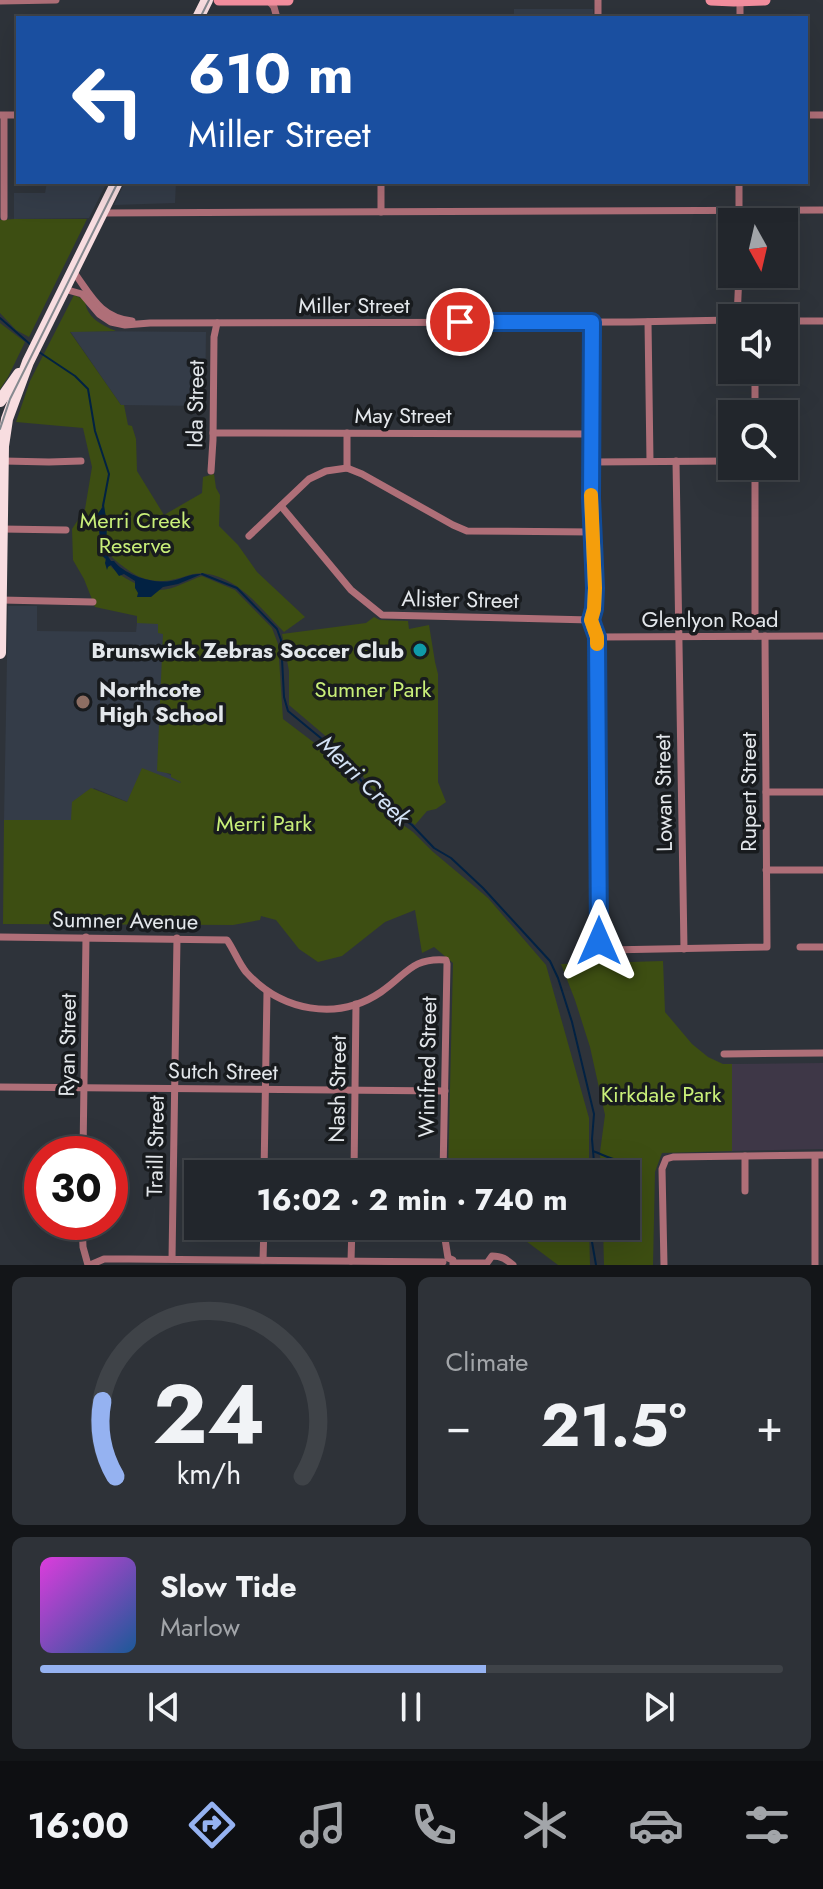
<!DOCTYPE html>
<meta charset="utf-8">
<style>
body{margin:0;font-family:Jost,sans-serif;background:#2e3238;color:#f1f3f6;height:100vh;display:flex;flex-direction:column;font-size:30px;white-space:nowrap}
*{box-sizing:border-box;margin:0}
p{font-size:26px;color:#a2a5a9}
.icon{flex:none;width:44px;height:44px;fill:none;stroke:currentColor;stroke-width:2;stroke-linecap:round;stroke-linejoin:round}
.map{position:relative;height:1265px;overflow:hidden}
.side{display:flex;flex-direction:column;gap:12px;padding:12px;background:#131518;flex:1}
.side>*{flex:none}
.guide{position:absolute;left:16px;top:16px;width:792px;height:168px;border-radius:0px;box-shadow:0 8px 32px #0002,0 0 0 2px #3f4348;background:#1a4fa0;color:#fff;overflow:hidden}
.needle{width:52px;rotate:172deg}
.buttons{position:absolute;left:718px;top:208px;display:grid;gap:16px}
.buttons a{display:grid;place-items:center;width:80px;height:80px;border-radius:0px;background:#22262c;box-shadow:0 8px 32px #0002,0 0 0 2px #3f4348;font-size:40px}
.speed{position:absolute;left:24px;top:1136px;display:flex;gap:16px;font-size:40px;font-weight:700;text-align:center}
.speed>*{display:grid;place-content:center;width:104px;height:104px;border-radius:50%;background:#22262c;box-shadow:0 8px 32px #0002,0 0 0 2px #3f4348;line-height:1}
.speed .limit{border:12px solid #d22;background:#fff;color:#111}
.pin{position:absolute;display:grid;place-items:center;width:68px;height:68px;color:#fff;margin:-34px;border:4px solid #fff;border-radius:50%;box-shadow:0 2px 8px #0007}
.me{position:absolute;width:88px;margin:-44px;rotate:0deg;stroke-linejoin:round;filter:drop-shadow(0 0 6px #0008)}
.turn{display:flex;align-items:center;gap:28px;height:168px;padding:0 40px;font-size:36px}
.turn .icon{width:104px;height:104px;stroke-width:2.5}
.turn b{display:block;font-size:56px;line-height:68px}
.big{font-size:60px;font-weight:700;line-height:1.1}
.side .widget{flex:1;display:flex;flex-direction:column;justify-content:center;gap:12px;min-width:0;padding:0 28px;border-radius:12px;background:#2e3238}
.side .dial{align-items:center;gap:0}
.dial svg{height:208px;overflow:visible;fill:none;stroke:#3f4348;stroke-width:7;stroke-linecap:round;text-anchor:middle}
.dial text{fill:#f1f3f6;stroke:none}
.song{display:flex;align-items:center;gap:24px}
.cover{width:96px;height:96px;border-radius:12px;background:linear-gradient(135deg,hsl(300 70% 55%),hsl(210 70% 35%))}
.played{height:8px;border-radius:4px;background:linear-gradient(90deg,#95b2f1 60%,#3f4348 60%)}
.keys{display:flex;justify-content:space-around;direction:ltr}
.heat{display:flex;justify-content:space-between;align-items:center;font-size:44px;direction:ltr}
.side .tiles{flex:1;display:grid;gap:12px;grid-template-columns:1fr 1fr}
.widget:last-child{grid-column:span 2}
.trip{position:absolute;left:184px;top:1160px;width:456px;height:80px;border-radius:0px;background:#22262c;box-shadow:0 8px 32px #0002,0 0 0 2px #3f4348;font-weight:700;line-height:80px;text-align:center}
.tab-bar{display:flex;height:128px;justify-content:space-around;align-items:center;background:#0e0f12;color:#a2a5a9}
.tab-bar .icon{width:56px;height:56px}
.tab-bar .on{color:#95b2f1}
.tab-bar b{font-size:36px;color:#f1f3f6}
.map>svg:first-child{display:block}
</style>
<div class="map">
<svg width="823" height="1265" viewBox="0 0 823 1265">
<rect width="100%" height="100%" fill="#2e333a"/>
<!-- built -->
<g fill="#343c48">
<rect x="514" y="9" width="79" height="9"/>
<path d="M 47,182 L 107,182 L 89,218 L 14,219 L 14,193 L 45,193 Z"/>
<path d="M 125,182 L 176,182 L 175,203 L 114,205 Z"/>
<path d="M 70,331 L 206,332 L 205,406 L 121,405 Z"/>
<path d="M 8,606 L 37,606 L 37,631 L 136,632 L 137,623 L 158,623 L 163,633 L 165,772 L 181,781 L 166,818 L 94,788 L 72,820 L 4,820 Z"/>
</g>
<!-- industrial -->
<path fill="#3e3747" d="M 823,1063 L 823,1149 L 732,1151 L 732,1064 Z"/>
<!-- green -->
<g fill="#3d4e12">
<path d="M 14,219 L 87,219 L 29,337 L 16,330 L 0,313 L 0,220 Z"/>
<path d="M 74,295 L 85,300 C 86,317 101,325 116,331 L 70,332 L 121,405 L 124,405 L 128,425 L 132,426 L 136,439 L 137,471 L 164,515 L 202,493 L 203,477 L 214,474 L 216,488 L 220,495 L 219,526 L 238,545 L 257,572 L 305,617 L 284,632 C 263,611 243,583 213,575 C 194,570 188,577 171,580 C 162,582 149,581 140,577 C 132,574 106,555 103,546 C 97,531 103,512 104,497 C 100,511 96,541 102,554 C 110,573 140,589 160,590 C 173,590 189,580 202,576 L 235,590 L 272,628 L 278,644 L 283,719 L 341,763 L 379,808 L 413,832 L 432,851 L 488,898 L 546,965 L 589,1118 L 589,1174 L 448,1174 L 453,963 L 434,947 L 422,953 L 415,910 L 385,922 L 342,956 L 318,962 L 299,949 L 276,920 L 261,916 L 260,920 L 233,925 L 3,924 L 4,820 L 71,820 L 72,802 L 91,788 L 127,802 L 142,768 L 180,783 L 181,782 L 171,777 L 171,774 L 157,771 L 163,634 L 158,633 L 158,624 L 137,623 L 137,616 L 95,607 L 84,579 L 73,560 L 72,529 L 85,509 L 92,467 L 83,428 L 16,422 L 30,381 Z"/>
<path d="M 0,323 L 25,342 L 8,377 L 0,389 Z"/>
<path d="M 374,617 L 380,620 L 408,621 L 409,629 L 429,625 L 435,662 L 438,674 L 438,782 L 446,802 L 436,809 L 427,811 L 415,825 L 372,789 L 348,755 L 289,705 L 289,671 L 282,634 L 366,623 Z"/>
<path d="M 663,961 L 665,1012 L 692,1044 L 708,1057 L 723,1064 L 732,1064 L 732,1151 L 662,1153 L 655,1172 L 653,1265 L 604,1265 L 603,1226 L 626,1226 L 626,1174 L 601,1174 L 600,1152 L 605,1115 L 590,1047 L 575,1000 L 561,964 Z"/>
<path d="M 506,1226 L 589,1226 L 590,1265 L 558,1265 Z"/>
</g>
<!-- water -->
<path fill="#022243" d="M 104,505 L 107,524 L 106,553 L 111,561 L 114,561 C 125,575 152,584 171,581 C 182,579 191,573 202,574 L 178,584 L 163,587 L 151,597 L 137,597 L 138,593 L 135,588 L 135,581 L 124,574 L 119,576 L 111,565 L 108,567 L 107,570 L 105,563 L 106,559 L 101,555 L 99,543 L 100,535 L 96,516 Z"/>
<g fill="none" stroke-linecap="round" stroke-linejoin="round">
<!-- stream -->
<g stroke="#022243" stroke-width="2">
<path d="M 0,318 L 31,345"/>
<path d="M 39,352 L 75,376 L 88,389 L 95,431 L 109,474 L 103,506"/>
<path d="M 202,574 L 237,588 L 277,629 L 281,640 L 284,697 L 288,711 L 345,758 L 367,789 L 388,808 L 412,825 L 434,848 L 451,858 L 483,888 L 550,961 L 558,978 L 572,1022 L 594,1114 L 592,1139 L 595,1174"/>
<path d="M 593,1151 C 604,1155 615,1162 626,1161"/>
<path d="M 594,1226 L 592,1242 L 596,1265"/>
</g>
<!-- minor -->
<g stroke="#af6f78" stroke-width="7">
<path d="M 268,0 L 274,7 L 277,18"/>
<path d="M 598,0 L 598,18"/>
<path d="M 0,1 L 56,0"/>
<path d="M 740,18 L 740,1"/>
<path d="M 0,115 L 18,115"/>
<path d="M 806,115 L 823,115"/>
<path d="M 4,116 L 4,217"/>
<path d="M 381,182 L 381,212"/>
<path d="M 739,182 L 739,222"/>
<path d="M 101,213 L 823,210"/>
<path d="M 73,271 C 91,295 99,317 132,321"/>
<path d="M 64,289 L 82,294 L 99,314 L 111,322 L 125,325 L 150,323 L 630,322 L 732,320"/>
<path d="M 737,318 L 739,274"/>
<path d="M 784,321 L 823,321"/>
<path d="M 592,322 L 591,498 L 595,588 L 594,609 L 591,620 L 597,637 L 599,941 L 607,950 L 767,947 L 765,636"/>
<path d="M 648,322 L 650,461"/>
<path d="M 755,370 L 755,414"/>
<path d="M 213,433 L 593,434"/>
<path d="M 347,433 L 347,468"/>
<path d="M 4,461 L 49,462 L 81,461"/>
<path d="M 676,461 L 684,949"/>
<path d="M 592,462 L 732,461"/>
<path d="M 755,466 L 755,636"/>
<path d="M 211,471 L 213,440 L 214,337 L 217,323"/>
<path d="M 281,506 L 351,590 L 382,615 L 591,620"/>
<path d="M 2,529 L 66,530"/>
<path d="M 249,536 L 309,479 L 326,471 L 347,468 L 362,474 L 453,525 L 467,531 L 592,532"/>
<path d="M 1,600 L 93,602"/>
<path d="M 597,637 L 823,636"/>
<path d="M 766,792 L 823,792"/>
<path d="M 766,870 L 823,870"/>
<path d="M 0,937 L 227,940 C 234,950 238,962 246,972 C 281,1011 337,1022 381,992 C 406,975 412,957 446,960 L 447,964 L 443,1174"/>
<path d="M 800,947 L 823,947"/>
<path d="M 724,1054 L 823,1053"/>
<path d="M 0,1087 L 445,1091"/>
<path d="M 83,1154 L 86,937"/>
<path d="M 815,1156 L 815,1265"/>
<path d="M 264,1174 L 267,992"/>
<path d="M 354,1174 L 356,1004"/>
<path d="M 745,1191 L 745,1156"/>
<path d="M 82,1222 L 83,1247 L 88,1265"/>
<path d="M 443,1226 L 448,1258 L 453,1260 L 453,1265"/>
<path d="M 172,1259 L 177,938"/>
<path d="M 263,1260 L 264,1226"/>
<path d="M 351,1261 L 352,1226"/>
<path d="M 454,1263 L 487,1263 L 492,1256 C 502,1256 506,1259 513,1265"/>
<path d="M 90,1265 L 104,1259 L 128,1259 L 443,1262"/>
<path d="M 664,1265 L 662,1169 L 666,1159 L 673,1157 L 823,1155"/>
</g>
<!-- secondary -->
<g stroke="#f48f9f" stroke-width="11">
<path d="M 219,0 L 288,0"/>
<path d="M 711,0 L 734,1 L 765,0"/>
</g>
<!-- trunk -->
<g stroke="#f8dde0" stroke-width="12">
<path d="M 198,18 L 207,0"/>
<path d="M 0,401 L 19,374"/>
<path d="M 0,653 L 3,446 L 7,419 L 28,362 L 117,182"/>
</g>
<!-- tram -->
<g stroke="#85898f" stroke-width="2">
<path d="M 200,18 L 209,0"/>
<path d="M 0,429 L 10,399 L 118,182"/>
</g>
</g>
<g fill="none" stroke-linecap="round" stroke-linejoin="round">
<!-- route casing -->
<g stroke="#114b97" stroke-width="20">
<path id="route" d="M 460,322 L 592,322 L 591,498 L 595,588 L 594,609 L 591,620 L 597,637 L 599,941"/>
</g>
<!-- route -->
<use href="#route" stroke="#1a73e8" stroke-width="14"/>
<!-- slow -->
<path stroke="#f59e0b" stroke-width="14" d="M 591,495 L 595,588 L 594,609 L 591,620 L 597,637 L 597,644"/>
</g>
<!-- markers -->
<circle fill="#0f9aa8" stroke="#181b1e" stroke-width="3" cx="420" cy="650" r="8"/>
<circle fill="#8d6e63" stroke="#181b1e" stroke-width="3" cx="83" cy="702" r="8"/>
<g text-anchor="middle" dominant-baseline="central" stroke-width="7" stroke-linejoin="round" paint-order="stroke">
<!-- street labels -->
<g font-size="22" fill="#e3e7eb" stroke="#181b1e">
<text x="354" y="305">Miller Street</text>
<text transform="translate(195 404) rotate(-89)">Ida Street</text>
<text x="403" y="415">May Street</text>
<text transform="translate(460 599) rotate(1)">Alister Street</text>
<text x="710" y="619">Glenlyon Road</text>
<text transform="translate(748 792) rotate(-90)">Rupert Street</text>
<text transform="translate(663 793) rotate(-91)">Lowan Street</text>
<text transform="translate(125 920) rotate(1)">Sumner Avenue</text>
<text transform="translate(67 1045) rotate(-89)">Ryan Street</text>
<text transform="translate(427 1067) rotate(-89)">Winifred Street</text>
<text transform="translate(223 1071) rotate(1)">Sutch Street</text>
<text transform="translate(337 1089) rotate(-89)">Nash Street</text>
<text transform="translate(155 1146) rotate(-89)">Traill Street</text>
</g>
<!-- park labels -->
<g font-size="22" fill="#c9ef79" stroke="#181b1e">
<text x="135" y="520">Merri Creek<tspan x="135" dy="25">Reserve</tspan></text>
<text x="373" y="689">Sumner Park</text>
<text x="264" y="823">Merri Park</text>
<text x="661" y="1094">Kirkdale Park</text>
</g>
<!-- poi labels -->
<g font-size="22" font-weight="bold" fill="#e3e7eb" stroke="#181b1e" text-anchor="end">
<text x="404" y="650">Brunswick Zebras Soccer Club</text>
<text x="99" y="689" text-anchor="start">Northcote<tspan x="99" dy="25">High School</tspan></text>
</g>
<!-- water labels -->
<g font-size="24" font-style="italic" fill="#d3e2f5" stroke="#181b1e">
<text transform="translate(364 780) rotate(44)">Merri Creek</text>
</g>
</g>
</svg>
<div class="buttons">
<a><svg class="needle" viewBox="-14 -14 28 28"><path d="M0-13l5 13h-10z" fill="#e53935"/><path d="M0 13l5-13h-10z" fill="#a2a5a9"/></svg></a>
<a><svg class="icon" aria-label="sound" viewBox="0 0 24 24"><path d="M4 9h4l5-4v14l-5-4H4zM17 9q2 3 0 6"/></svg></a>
<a><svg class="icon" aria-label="search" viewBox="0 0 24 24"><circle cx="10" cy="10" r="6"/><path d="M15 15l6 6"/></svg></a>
</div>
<div class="speed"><div class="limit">30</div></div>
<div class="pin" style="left:460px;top:322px;background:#d93025"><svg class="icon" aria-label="arrive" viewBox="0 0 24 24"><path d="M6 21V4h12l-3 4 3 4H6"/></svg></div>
<svg class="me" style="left:599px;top:941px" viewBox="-20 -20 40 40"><path d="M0-17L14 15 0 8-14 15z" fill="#1a73e8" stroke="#fff" stroke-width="4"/></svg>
<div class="trip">16:02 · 2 min · 740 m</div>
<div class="guide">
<div class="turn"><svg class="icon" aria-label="left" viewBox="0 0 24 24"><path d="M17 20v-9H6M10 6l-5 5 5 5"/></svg><div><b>610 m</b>Miller Street</div></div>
</div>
</div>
<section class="side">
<div class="tiles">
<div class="widget dial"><svg viewBox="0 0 100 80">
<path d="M14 69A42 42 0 1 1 86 69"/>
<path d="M14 69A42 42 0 0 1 9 40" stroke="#95b2f1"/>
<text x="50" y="56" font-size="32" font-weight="700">24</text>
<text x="50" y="72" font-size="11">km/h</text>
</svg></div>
<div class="widget"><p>Climate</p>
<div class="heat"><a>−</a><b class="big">21.5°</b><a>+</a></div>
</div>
<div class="widget">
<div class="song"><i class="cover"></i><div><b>Slow Tide</b><p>Marlow</p></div></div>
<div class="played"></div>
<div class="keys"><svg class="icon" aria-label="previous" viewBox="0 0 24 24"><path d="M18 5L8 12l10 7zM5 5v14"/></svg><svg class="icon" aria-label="pause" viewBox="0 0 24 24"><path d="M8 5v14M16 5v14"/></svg><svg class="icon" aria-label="next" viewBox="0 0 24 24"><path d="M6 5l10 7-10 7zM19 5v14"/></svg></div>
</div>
</div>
</section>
<nav class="tab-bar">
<b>16:00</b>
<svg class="icon on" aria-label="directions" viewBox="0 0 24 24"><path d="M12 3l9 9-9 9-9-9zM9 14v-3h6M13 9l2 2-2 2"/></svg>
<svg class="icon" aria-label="music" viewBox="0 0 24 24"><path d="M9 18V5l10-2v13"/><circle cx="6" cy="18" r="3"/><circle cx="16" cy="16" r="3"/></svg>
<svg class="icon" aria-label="phone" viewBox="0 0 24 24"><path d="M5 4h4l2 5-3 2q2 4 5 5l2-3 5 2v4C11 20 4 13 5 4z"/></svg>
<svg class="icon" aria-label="climate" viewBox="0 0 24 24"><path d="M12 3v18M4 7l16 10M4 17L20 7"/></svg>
<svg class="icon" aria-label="car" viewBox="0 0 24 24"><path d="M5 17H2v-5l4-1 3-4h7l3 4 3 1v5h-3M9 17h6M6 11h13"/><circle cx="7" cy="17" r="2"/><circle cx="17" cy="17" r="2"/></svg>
<svg class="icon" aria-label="filters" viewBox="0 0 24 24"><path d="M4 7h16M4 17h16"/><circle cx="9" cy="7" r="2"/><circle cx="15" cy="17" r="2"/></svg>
</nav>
